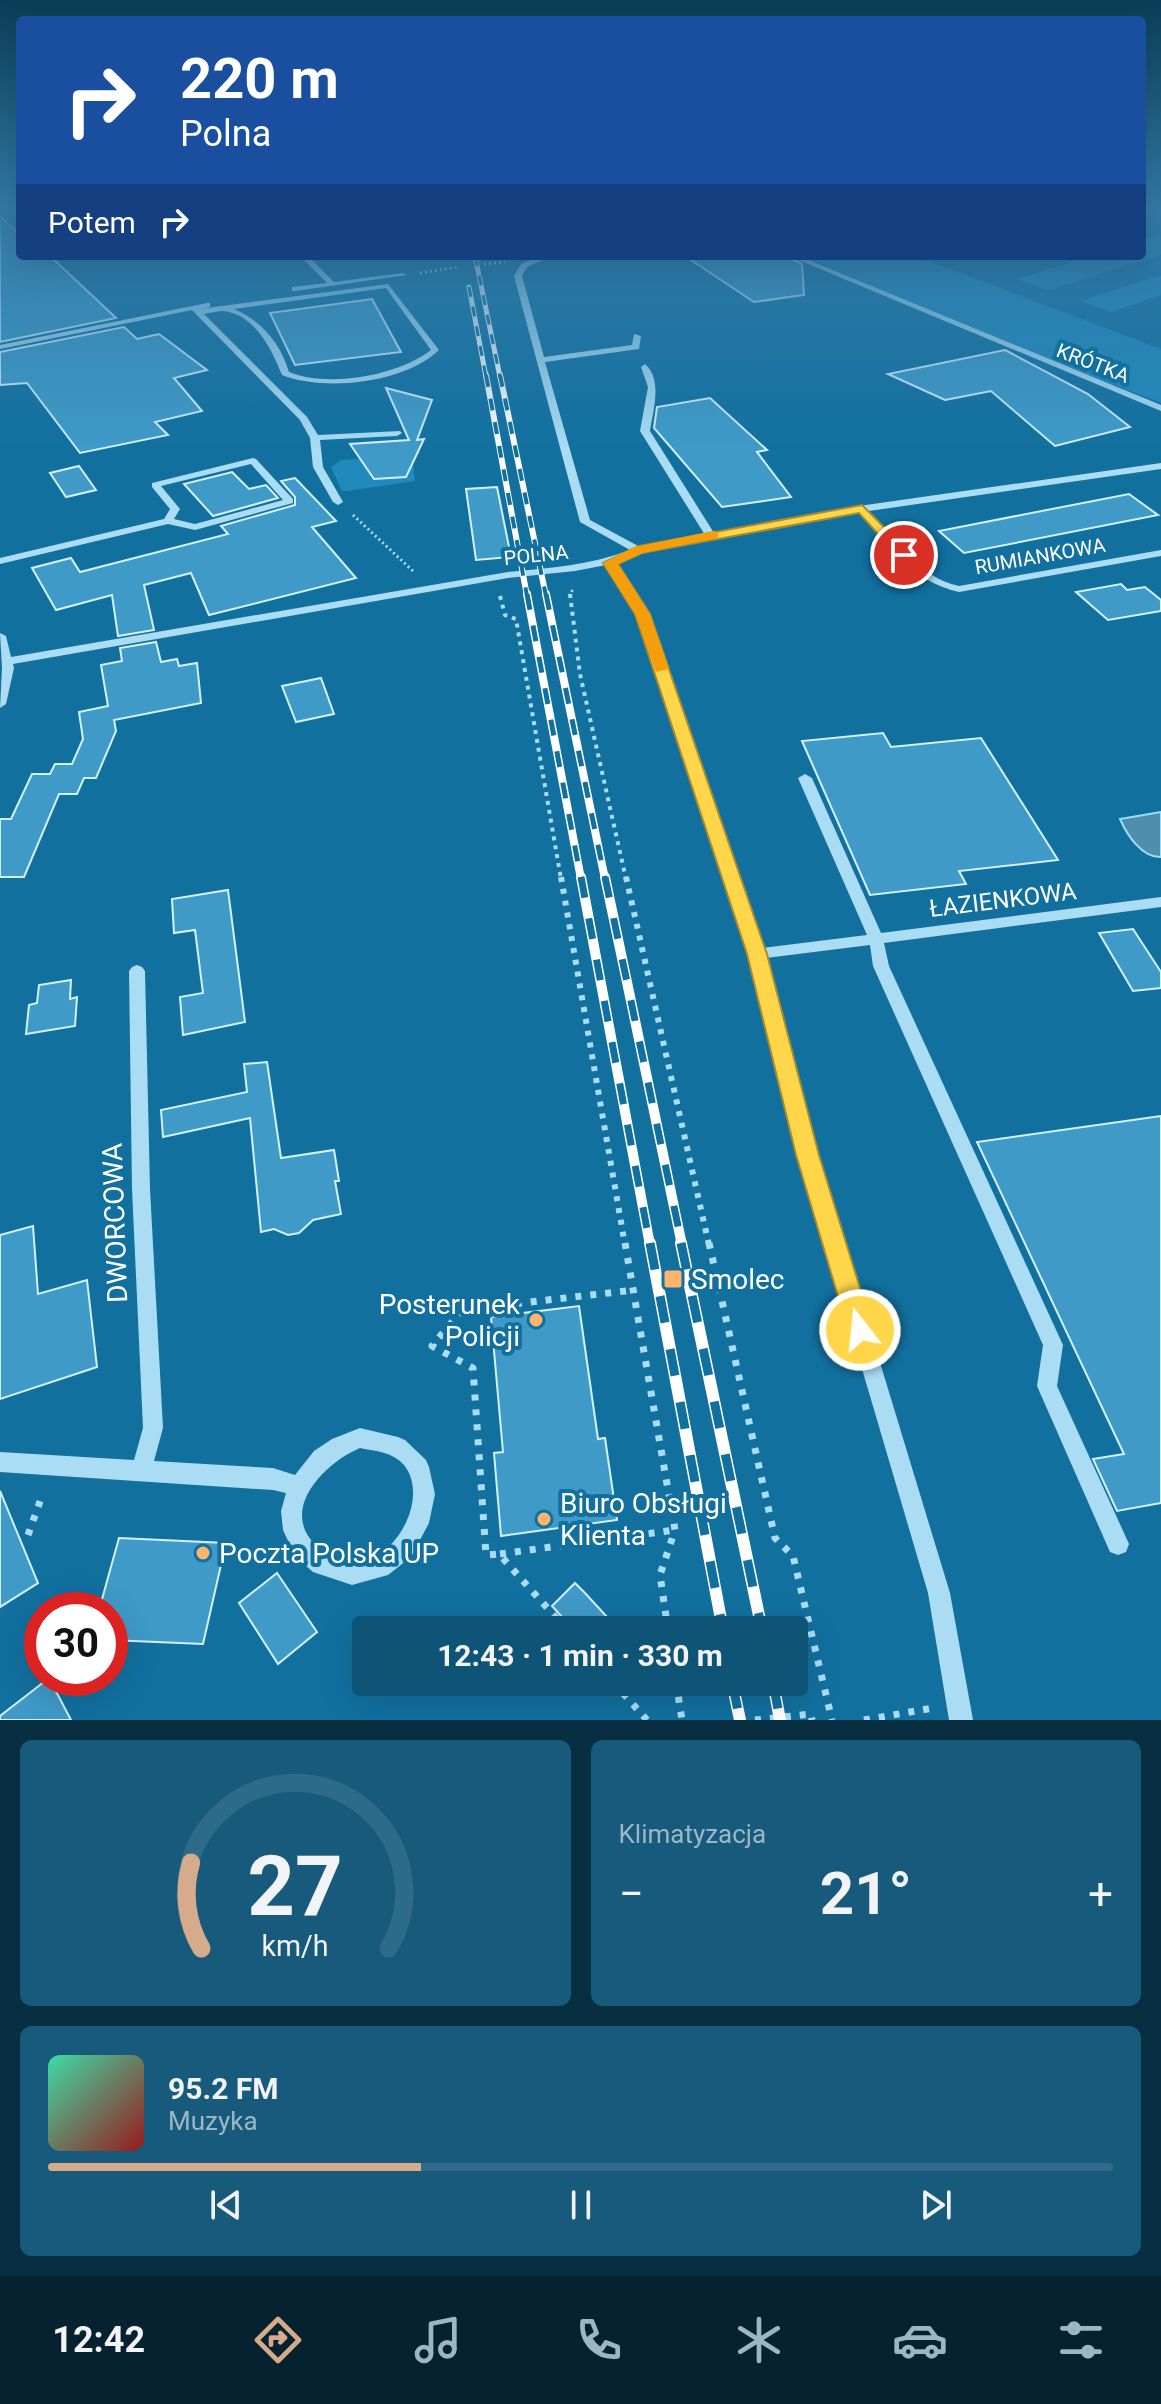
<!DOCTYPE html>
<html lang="pl">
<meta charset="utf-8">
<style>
body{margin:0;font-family:Roboto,sans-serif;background:#175a7c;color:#f1f3f6;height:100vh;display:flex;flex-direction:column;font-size:30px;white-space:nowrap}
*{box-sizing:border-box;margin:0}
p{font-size:26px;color:#9bb7c6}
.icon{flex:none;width:44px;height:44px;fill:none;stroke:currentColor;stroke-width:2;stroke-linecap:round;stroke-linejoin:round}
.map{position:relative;height:1720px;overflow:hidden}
.side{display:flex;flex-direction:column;gap:20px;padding:20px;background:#082e41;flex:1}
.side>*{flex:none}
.banner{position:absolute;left:16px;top:16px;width:1130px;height:244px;border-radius:8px;box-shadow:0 8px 32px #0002;background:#1a4fa0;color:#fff;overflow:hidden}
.speed{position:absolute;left:24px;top:1592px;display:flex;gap:16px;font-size:40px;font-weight:700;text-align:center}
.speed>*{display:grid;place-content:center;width:104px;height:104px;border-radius:50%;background:#0e5477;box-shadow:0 8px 32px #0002;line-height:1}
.speed .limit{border:12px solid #d22;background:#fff;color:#111}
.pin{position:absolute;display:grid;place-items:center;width:68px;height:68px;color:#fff;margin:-34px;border:4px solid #fff;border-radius:50%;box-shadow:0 2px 8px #0007}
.me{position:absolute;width:88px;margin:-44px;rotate:344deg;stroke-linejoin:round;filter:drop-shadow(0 0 6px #0008)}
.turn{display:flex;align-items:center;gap:28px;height:168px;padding:0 32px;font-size:36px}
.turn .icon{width:104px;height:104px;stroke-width:2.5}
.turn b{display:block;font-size:56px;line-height:68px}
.then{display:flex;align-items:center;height:76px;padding:0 32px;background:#0003;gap:16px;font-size:30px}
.big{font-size:60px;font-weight:700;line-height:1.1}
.side .widget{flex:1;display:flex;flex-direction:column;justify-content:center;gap:12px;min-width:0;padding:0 28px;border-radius:12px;background:#175a7c}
.side .dial{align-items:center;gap:0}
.dial svg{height:208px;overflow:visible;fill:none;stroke:#2e6a89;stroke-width:7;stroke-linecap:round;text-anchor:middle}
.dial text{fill:#f1f3f6;stroke:none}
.song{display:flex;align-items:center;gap:24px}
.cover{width:96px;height:96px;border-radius:12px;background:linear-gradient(135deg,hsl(160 70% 55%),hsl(0 70% 35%))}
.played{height:8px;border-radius:4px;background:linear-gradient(90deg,#d6ab8b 35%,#2e6a89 35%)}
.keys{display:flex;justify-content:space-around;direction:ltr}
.heat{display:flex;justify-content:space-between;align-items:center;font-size:44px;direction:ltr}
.side .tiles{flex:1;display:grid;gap:20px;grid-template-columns:1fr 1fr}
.widget:last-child{grid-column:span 2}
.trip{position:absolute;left:352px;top:1616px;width:456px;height:80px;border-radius:8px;background:#0e5477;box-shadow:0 8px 32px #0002;font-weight:700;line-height:80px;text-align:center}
.dock{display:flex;height:128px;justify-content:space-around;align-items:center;background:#062230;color:#9bb7c6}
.dock .icon{width:56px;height:56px}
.dock .active{color:#d6ab8b}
.dock b{font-size:36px;color:#f1f3f6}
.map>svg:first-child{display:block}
</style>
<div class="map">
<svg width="1161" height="1720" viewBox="0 0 1161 1720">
<rect width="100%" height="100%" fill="#12709f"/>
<!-- green -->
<g fill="#218abd">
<path d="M 1161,235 L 1161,255 L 1048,290 L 1017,279 L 1092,256 L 1142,256 L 1142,241 Z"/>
<path d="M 804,256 L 916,256 L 1161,349 L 1161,403 L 999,340 Z"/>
<path d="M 1161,275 L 1161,295 L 1111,312 L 1081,301 Z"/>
<path d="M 412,456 L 415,481 L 347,491 L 342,491 L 331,467 L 341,460 Z"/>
</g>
<!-- water -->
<path fill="#508eaf" stroke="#9cdbf7" stroke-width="2" d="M 1161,812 L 1161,857 C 1142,858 1127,835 1120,819 Z"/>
<!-- building -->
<g fill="#3f9ac7" stroke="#d3f0fe" stroke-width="2">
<path d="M 0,216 L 20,235 L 20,256 L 50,256 L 116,318 L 0,342 Z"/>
<path d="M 685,256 L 786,256 L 802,264 L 804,295 L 754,302 Z"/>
<path d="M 372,299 L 401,352 L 295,365 L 270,313 Z"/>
<path d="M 124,327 L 137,339 L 159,334 L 207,370 L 174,378 L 202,411 L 155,422 L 168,435 L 80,453 L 27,383 L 0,385 L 0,352 Z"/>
<path d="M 1005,350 L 1088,394 L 1130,427 L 1055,446 L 991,391 L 945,400 L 888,374 Z"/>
<path d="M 386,388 L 432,400 L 417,440 L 424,439 L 406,477 L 374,479 L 350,444 L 409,440 Z"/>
<path d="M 710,398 L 767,450 L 757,452 L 791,497 L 722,507 L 654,428 L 657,407 Z"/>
<path d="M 79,466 L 96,490 L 66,497 L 50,473 Z"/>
<path d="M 232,472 L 249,489 L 266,485 L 278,498 L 213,516 L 184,484 Z"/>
<path d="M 295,478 L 336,521 L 312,527 L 356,578 L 209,615 L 191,573 L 144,585 L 154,630 L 118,636 L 112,595 L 56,610 L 32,568 L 71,558 L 80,572 L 228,534 L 221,526 L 295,505 L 295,497 L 281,481 Z"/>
<path d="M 497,487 L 511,557 L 476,560 L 466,489 Z"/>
<path d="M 1129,494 L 1158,515 L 964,553 L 939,531 Z"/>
<path d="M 1121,584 L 1127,590 L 1145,587 L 1161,600 L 1161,611 L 1108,620 L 1076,592 Z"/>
<path d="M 156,642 L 161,662 L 177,659 L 179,666 L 197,663 L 201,703 L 114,720 L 116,731 L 96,778 L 84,778 L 77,794 L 59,794 L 24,877 L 0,877 L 0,819 L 11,819 L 32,774 L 50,774 L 55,764 L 72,764 L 83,739 L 79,712 L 108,706 L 101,665 L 122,661 L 120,648 Z"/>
<path d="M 321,678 L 334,714 L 296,722 L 282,686 Z"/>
<path d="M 883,733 L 891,747 L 981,738 L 1058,860 L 959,871 L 966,884 L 870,895 L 802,741 Z"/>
<path d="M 228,890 L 245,1022 L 183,1035 L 180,997 L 203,993 L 195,930 L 174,933 L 172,899 Z"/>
<path d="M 1133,929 L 1161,972 L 1161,988 L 1133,991 L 1099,933 Z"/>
<path d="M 71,980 L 70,999 L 77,997 L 75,1026 L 26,1034 L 29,1005 L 37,1003 L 39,985 Z"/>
<path d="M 267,1062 L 281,1158 L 334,1150 L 339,1181 L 335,1181 L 341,1214 L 313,1220 L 299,1233 L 288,1235 L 274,1229 L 261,1232 L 250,1118 L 163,1137 L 161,1110 L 247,1092 L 244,1064 Z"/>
<path d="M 1161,1116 L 1161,1503 L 1117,1511 L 1093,1459 L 1124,1454 L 977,1142 Z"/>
<path d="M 33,1226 L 38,1294 L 87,1280 L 97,1367 L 0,1399 L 0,1235 Z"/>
<path d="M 579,1306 L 598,1439 L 605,1438 L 617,1520 L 501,1536 L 494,1453 L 503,1452 L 491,1317 Z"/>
<path d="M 0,1491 L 38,1583 L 0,1607 Z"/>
<path d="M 119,1538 L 226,1543 L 203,1644 L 110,1640 L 110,1610 L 99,1610 Z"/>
<path d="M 277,1573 L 317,1632 L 278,1664 L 239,1603 Z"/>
<path d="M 575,1583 L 585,1593 L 619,1630 L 574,1630 L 552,1606 Z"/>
<path d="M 49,1678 L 71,1720 L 0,1720 L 0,1716 Z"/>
</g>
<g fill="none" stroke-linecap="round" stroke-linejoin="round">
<!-- path-far3 -->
<g stroke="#aadcf4" stroke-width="3" stroke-dasharray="2 3" stroke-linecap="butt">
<path d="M 484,264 L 505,262"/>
<path d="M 420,273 L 458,267"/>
<path d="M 353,515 L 413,571"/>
<path d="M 569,596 L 573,589"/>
</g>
<!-- path-far2 -->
<g stroke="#aadcf4" stroke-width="4" stroke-dasharray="4 5" stroke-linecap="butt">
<path d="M 570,594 L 580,674 L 626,879"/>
<path d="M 500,596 L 505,615 L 516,619 L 561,879"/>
</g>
<!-- path-far1 -->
<g stroke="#aadcf4" stroke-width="6" stroke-dasharray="5 7" stroke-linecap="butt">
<path d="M 561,877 L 625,1245"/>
<path d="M 626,877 L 709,1245"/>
</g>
<!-- path -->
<g stroke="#aadcf4" stroke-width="7" stroke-dasharray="6 9" stroke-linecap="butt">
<path d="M 625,1243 L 675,1530 L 660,1575 L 668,1630"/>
<path d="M 709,1243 L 775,1538 L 793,1556 L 832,1720"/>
<path d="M 28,1535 L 43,1493"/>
<path d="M 500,1554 L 675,1530"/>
<path d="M 567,1630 L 499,1554 L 486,1555 L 473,1368 L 432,1346 L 462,1310 L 634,1290"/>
<path d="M 613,1682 L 647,1720"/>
<path d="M 676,1682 L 682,1720"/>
<path d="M 755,1720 L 811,1714 L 812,1720"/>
<path d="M 864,1720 L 933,1708"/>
</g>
<!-- minor -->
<g fill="#aadcf4" fill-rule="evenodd">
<path d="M 300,256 L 308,256 L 334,282 L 403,273 L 407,275 L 295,291 L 292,291 L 292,287 L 327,283 Z"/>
<path d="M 541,256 L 551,256 L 527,267 L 522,276 L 544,357 L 632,345 L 634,334 L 641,336 L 639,349 L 545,362 L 590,520 L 640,547 L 705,535 L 640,431 L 648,387 L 641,367 L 645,364 C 663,380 653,410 650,431 L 714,533 L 859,506 L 1161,463 L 1161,469 L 869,511 C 895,540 918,577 959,586 L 1161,550 L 1161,556 L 959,592 C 911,581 890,547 859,512 L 642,553 L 615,562 L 648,614 L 762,948 L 867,935 L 798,778 L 805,774 L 812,778 L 881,933 L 1161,897 L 1161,907 L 884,943 L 889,966 L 1063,1345 L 1057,1386 L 1129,1544 L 1126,1552 L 1118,1555 L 1110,1552 L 1037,1386 L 1043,1345 L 873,966 L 870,945 L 766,958 L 817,1155 L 950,1593 L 973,1720 L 949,1720 L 928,1593 L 799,1155 L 749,954 L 636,614 L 606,565 L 575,571 L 508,578 L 13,664 L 14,668 L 6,704 L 0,708 L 2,668 L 0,633 L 6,636 L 11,657 L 508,572 C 550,568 591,565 630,550 L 580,522 L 514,276 L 521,264 Z"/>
<path d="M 789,256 L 799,256 L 1161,405 L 1161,411 Z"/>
<path d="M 388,284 L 439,350 C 405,383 325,392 282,375 C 272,350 255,314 223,311 C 217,311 210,313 204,314 L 307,417 L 318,435 L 400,431 L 402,433 L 397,436 L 320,440 L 323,467 L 343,502 L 338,505 L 333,502 L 313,467 L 310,438 L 300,420 L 192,310 L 0,349 L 0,345 L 207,303 L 210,303 L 210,307 L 199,309 ZM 386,288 L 431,350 C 397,376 328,388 289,372 C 281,344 261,320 234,309 Z"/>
<path d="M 253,458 L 256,459 L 293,499 L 293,503 L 195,530 L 168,524 L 0,564 L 0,558 L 164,519 L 170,509 L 152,487 L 152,483 ZM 251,464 L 283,500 L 195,524 L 174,519 L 180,509 L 161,486 Z"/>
<path d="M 137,965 L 142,967 L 145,971 L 150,1189 L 163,1428 L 154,1461 L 273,1468 L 295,1475 L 314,1451 L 332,1439 L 360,1428 L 398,1437 L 405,1440 L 426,1460 L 429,1467 L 435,1494 L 429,1523 L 411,1557 L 388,1575 L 352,1585 L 313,1572 L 295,1556 L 283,1530 L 281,1511 L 286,1493 L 273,1490 L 0,1472 L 0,1452 L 134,1460 L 143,1428 L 132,1189 L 129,971 L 132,967 ZM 360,1448 C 369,1450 381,1451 390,1455 C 449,1480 384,1605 317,1546 C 277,1510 326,1462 360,1448 Z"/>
</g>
<!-- rail-far4 casing -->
<g stroke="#fff" stroke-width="5">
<g id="rail-far4">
<path d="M 475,256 L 500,377"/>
<path d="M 469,287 L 486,377"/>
</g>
</g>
<!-- rail-far3 casing -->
<g stroke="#fff" stroke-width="6">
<g id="rail-far3">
<path d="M 486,375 L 527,596"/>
<path d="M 500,375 L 546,596"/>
</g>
</g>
<!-- rail-far2 casing -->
<g stroke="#fff" stroke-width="8">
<g id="rail-far2">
<path d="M 527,594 L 581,879"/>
<path d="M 546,594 L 605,879"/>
</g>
</g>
<!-- rail-far1 casing -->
<g stroke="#fff" stroke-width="10">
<g id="rail-far1">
<path d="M 581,877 L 650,1245"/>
<path d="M 605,877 L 682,1245"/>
</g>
</g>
<!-- rail casing -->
<g stroke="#fff" stroke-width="12">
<g id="rail">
<path d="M 650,1243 L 723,1630"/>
<path d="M 681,1243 L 762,1630"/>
<path d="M 732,1682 L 740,1720"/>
<path d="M 773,1682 L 780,1720"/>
</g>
</g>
<!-- rail-far4 -->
<use href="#rail-far4" stroke="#12709f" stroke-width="3" stroke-dasharray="10" stroke-linecap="butt"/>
<!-- rail-far3 -->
<use href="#rail-far3" stroke="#12709f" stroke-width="4" stroke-dasharray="12" stroke-linecap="butt"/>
<!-- rail-far2 -->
<use href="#rail-far2" stroke="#12709f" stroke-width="5" stroke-dasharray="16" stroke-linecap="butt"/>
<!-- rail-far1 -->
<use href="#rail-far1" stroke="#12709f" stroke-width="7" stroke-dasharray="21" stroke-linecap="butt"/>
<!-- rail -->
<use href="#rail" stroke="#12709f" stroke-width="9" stroke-dasharray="27" stroke-linecap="butt"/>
</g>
<!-- sky -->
<linearGradient id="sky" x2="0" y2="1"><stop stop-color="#0a3e57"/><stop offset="0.46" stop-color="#337aa6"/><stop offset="1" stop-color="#337aa6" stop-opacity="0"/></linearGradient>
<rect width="1161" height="449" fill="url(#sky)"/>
<!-- route -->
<path fill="#ffd54a" stroke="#a68a30" stroke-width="2" d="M 862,505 L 909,552 L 909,557 L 899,557 L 859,513 L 642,553 L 618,564 L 650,614 L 767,954 L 819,1155 L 873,1330 L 869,1339 L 860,1342 L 851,1339 L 848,1330 L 796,1155 L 747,954 L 635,614 L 603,563 L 639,546 Z"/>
<!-- slow -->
<path fill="#f59e0b" d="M 713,531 L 718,532 L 718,538 L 643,553 L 618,564 L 650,614 L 669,669 L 656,672 L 635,614 L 603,563 L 634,547 Z"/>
<!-- markers -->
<g fill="#ffb46e" stroke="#12709f" stroke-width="3">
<rect x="663" y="1269" width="20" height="20" rx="4"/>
<circle cx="536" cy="1320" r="8"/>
<circle cx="544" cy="1519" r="8"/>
<circle cx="203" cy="1553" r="8"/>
</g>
<g text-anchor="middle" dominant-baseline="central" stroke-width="8" stroke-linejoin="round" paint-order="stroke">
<!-- far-street labels -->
<g font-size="20" fill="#fff" stroke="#12709f">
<text transform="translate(1093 363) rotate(21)">KRÓTKA</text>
<text transform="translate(536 555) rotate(-6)">POLNA</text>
<text transform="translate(1040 556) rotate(-10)">RUMIANKOWA</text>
</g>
<!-- street labels -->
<g font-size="24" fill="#fff" stroke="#12709f">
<text transform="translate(1003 900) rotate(-7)">ŁAZIENKOWA</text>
</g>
<!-- near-street labels -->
<g font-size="28" fill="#fff" stroke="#12709f">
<text transform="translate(115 1223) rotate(-92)">DWORCOWA</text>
</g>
<!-- near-poi labels -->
<g font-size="28" fill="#fff" stroke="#12709f" text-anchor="start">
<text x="691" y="1279">Smolec</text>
<text x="520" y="1304" text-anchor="end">Posterunek<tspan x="520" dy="32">Policji</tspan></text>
<text x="560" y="1503">Biuro Obsługi<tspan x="560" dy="32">Klienta</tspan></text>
<text x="219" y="1553">Poczta Polska UP</text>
</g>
</g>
</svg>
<div class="speed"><div class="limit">30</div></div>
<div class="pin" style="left:904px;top:555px;background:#d93025"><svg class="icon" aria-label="arrive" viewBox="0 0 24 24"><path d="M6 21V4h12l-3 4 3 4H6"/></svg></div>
<svg class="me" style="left:860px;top:1330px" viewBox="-20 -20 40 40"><circle r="17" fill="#ffd54a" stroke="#fff" stroke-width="3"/><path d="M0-11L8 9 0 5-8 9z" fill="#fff"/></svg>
<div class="trip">12:43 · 1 min · 330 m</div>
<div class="banner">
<div class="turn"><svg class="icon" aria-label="right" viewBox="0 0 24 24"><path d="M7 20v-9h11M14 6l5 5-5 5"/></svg><div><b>220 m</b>Polna</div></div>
<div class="then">Potem<svg class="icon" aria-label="right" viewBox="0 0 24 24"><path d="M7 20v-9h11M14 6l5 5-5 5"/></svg></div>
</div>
</div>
<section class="side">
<div class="tiles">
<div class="widget dial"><svg viewBox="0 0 100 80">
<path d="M14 69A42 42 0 1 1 86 69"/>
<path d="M14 69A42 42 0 0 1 10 36" stroke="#d6ab8b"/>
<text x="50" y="56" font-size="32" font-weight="700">27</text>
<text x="50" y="72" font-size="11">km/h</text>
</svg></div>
<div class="widget"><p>Klimatyzacja</p>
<div class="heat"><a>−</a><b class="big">21°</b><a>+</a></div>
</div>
<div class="widget">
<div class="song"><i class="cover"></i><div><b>95.2 FM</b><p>Muzyka</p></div></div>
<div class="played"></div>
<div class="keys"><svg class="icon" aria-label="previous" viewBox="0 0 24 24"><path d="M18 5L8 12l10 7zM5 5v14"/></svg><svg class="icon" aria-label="pause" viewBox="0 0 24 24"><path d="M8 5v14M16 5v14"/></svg><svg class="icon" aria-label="next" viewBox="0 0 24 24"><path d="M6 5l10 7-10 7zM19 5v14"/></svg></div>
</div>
</div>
</section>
<nav class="dock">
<b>12:42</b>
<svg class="icon active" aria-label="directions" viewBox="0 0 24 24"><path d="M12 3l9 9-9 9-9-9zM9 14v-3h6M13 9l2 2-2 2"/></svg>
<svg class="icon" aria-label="music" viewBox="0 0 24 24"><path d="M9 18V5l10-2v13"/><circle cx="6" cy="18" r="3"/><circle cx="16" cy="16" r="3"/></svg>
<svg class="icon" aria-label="phone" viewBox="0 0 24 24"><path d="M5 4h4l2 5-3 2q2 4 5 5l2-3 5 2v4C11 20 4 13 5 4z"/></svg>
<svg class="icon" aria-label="climate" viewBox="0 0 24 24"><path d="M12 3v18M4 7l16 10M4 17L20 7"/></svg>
<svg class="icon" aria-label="car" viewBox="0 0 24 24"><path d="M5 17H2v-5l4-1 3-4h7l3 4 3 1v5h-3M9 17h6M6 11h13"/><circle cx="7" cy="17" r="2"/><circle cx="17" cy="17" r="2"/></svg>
<svg class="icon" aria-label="filters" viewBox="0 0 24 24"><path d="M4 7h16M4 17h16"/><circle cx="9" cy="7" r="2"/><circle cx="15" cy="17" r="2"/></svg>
</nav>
